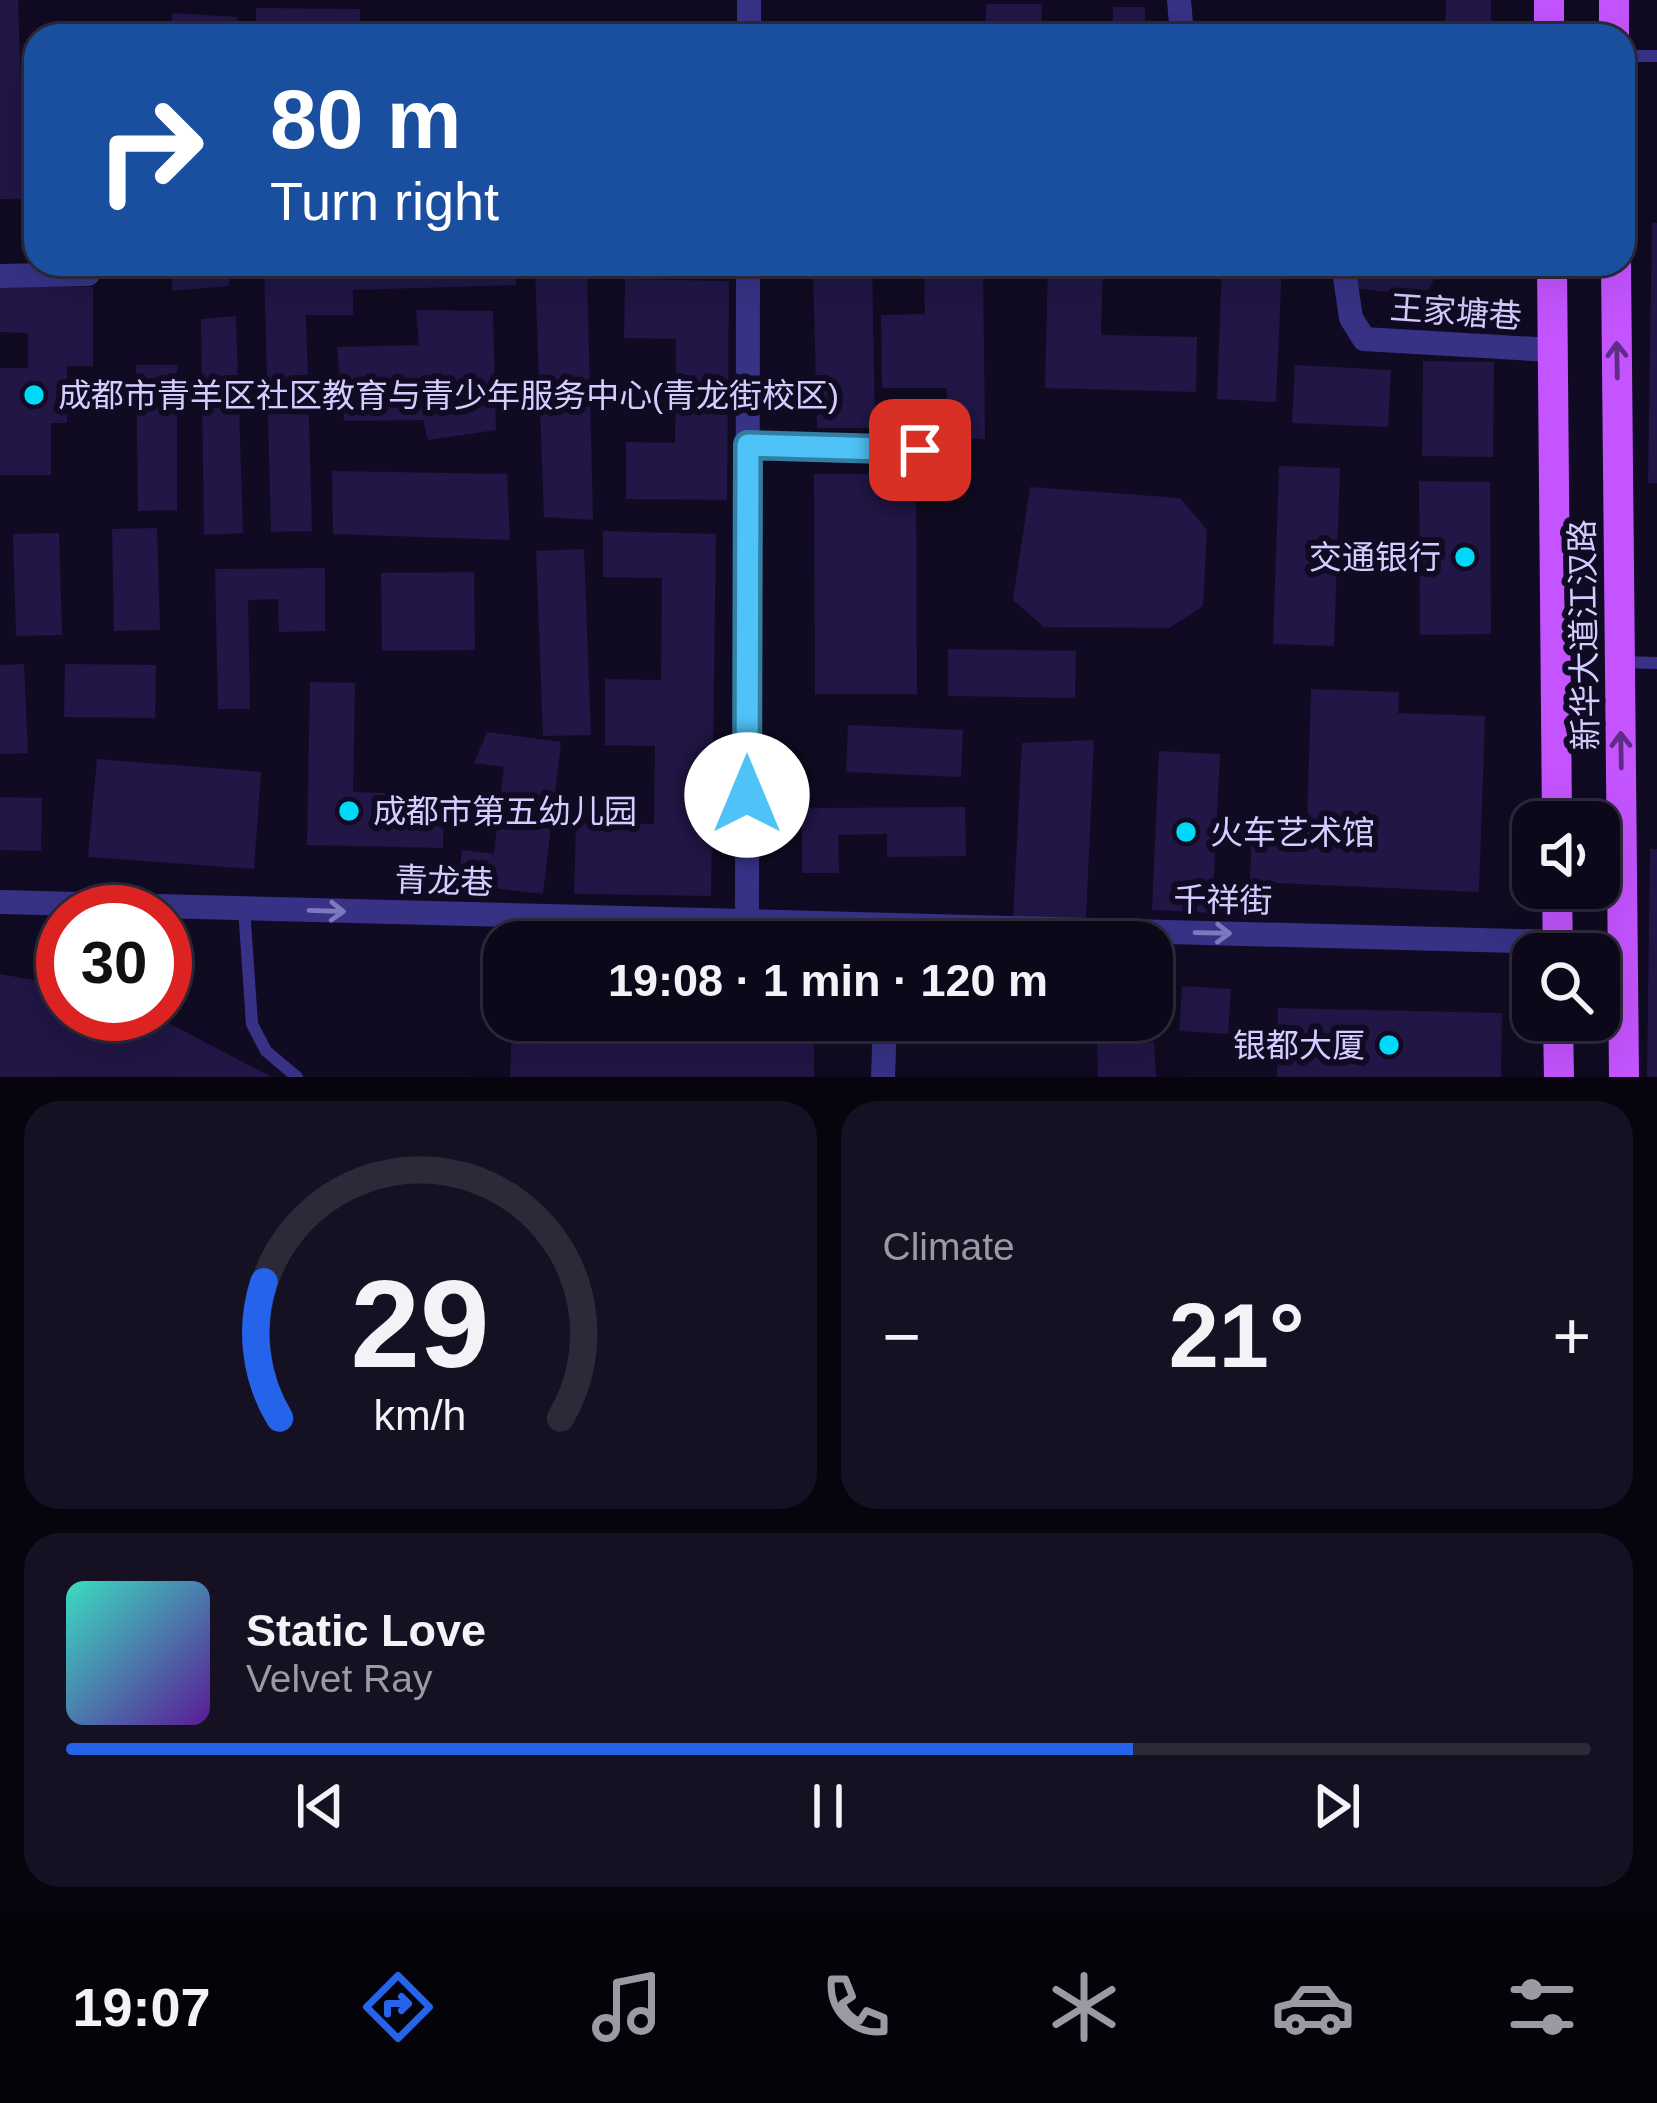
<!DOCTYPE html>
<meta charset="utf-8">
<style>
body{margin:0;font-family:Arial,"Noto Sans SC",sans-serif;background:#151123;color:#f1f3f6;height:100vh;display:flex;flex-direction:column;font-size:45px;white-space:nowrap}
*{box-sizing:border-box;margin:0}
p{font-size:39px;color:#9a9aa2}
.icon{flex:none;width:66px;height:66px;fill:none;stroke:currentColor;stroke-width:2;stroke-linecap:round;stroke-linejoin:round}
.map{position:relative;height:1077px;overflow:hidden}
.panel{display:flex;flex-direction:column;gap:24px;padding:24px;background:#07040e;flex:1}
.panel>*{flex:none}
.top-card{position:absolute;left:24px;top:24px;width:1611px;height:252px;border-radius:36px;box-shadow:0 12px 48px #0002,0 0 0 3px #2c2939;background:#1a4fa0;color:#fff;overflow:hidden}
.controls{position:absolute;left:1512px;top:801px;display:grid;gap:24px}
.controls a{display:grid;place-items:center;width:108px;height:108px;border-radius:24px;background:#0c081a;box-shadow:0 12px 48px #0002,0 0 0 3px #2c2939;font-size:60px}
.speed{position:absolute;left:36px;top:885px;display:flex;gap:24px;font-size:60px;font-weight:700;text-align:center}
.speed>*{display:grid;place-content:center;width:156px;height:156px;border-radius:50%;background:#0c081a;box-shadow:0 12px 48px #0002,0 0 0 3px #2c2939;line-height:1}
.speed .limit{border:18px solid #d22;background:#fff;color:#111}
.pin{position:absolute;display:grid;place-items:center;width:102px;height:102px;color:#fff;margin:-51px;border-radius:24px;box-shadow:0 6px 18px #0006}
.me{position:absolute;width:132px;margin:-66px;rotate:0deg;stroke-linejoin:round;filter:drop-shadow(0 0 9px #0008)}
.turn{display:flex;align-items:center;gap:42px;height:252px;padding:0 48px;font-size:54px}
.turn .icon{width:156px;height:156px;stroke-width:2.5}
.turn b{display:block;font-size:84px;line-height:102px}
.big{font-size:90px;font-weight:600;line-height:1.1}
.panel .widget{flex:1;display:flex;flex-direction:column;justify-content:center;gap:18px;min-width:0;padding:0 42px;border-radius:36px;background:#151123}
.panel .dial{align-items:center;gap:0}
.dial svg{height:312px;overflow:visible;fill:none;stroke:#2c2939;stroke-width:7;stroke-linecap:round;text-anchor:middle}
.dial text{fill:#f1f3f6;stroke:none}
.song{display:flex;align-items:center;gap:36px}
.cover{width:144px;height:144px;border-radius:18px;background:linear-gradient(135deg,hsl(170 70% 55%),hsl(270 70% 35%))}
.played{height:12px;border-radius:6px;background:linear-gradient(90deg,#2563eb 70%,#2c2939 70%)}
.keys{display:flex;justify-content:space-around;direction:ltr}
.heat{display:flex;justify-content:space-between;align-items:center;font-size:66px;direction:ltr}
.panel .tiles{flex:1;display:grid;gap:24px;grid-template-columns:1fr 1fr}
.widget:last-child{grid-column:span 2}
.trip{position:absolute;left:483px;top:921px;width:690px;height:120px;border-radius:36px;background:#0c081a;box-shadow:0 12px 48px #0002,0 0 0 3px #2c2939;font-weight:600;line-height:120px;text-align:center}
.tab-bar{display:flex;height:192px;justify-content:space-around;align-items:center;background:#05030a;color:#9a9aa2}
.tab-bar .icon{width:84px;height:84px}
.tab-bar .selected{color:#2563eb}
.tab-bar b{font-size:54px;color:#f1f3f6}
.map>svg:first-child{display:block}
</style>
<div class="map">
<svg width="1657" height="1077" viewBox="0 0 1657 1077">
<rect width="100%" height="100%" fill="#100b22"/>
<!-- building -->
<g fill="#211645">
<path d="M 0,0 L 18,0 L 25,199 L 0,199 Z"/>
<path d="M 1446,0 L 1491,0 L 1491,36 L 1445,36 Z"/>
<path d="M 986,4 L 1042,4 L 1041,36 L 986,36 Z"/>
<path d="M 1113,7 L 1145,7 L 1145,33 L 1171,23 L 1170,36 L 1113,36 Z"/>
<path d="M 256,8 L 360,9 L 360,36 L 256,36 Z"/>
<path d="M 172,13 L 237,17 L 237,36 L 172,36 Z"/>
<path d="M 452,21 L 501,22 L 500,36 L 452,36 Z"/>
<rect x="790" y="21" width="42" height="15"/>
<path d="M 725,23 L 726,36 L 587,36 L 587,29 Z"/>
<path d="M 1652,223 L 1657,223 L 1657,483 L 1648,483 Z"/>
<path d="M 172,264 L 230,264 L 229,286 L 172,291 Z"/>
<path d="M 264,264 L 516,264 L 516,285 L 353,290 L 353,315 L 306,315 L 312,531 L 271,532 Z"/>
<path d="M 813,264 L 872,264 L 875,428 L 817,428 Z"/>
<path d="M 924,264 L 983,264 L 985,439 L 947,439 L 947,388 L 882,388 L 881,315 L 925,314 Z"/>
<path d="M 1048,264 L 1103,264 L 1101,335 L 1197,337 L 1196,392 L 1045,388 Z"/>
<path d="M 1222,264 L 1282,264 L 1276,402 L 1217,399 Z"/>
<path d="M 1353,264 L 1441,264 L 1429,290 L 1385,292 L 1355,288 Z"/>
<path d="M 587,269 L 593,520 L 544,517 L 535,271 Z"/>
<path d="M 625,279 L 729,281 L 727,500 L 626,499 L 626,442 L 675,443 L 676,339 L 624,338 Z"/>
<path d="M 0,287 L 93,287 L 93,366 L 67,366 L 67,423 L 51,423 L 51,475 L 0,475 L 0,368 L 28,368 L 28,333 L 0,332 Z"/>
<path d="M 416,310 L 493,311 L 496,430 L 428,440 L 423,420 L 344,421 L 337,347 L 419,345 Z"/>
<path d="M 236,316 L 243,533 L 204,535 L 201,319 Z"/>
<path d="M 1423,361 L 1494,362 L 1493,457 L 1422,456 Z"/>
<path d="M 136,365 L 177,365 L 177,510 L 138,511 Z"/>
<path d="M 1295,365 L 1391,370 L 1388,427 L 1292,423 Z"/>
<path d="M 1279,466 L 1340,468 L 1334,646 L 1273,644 Z"/>
<path d="M 332,471 L 507,474 L 510,540 L 333,534 Z"/>
<path d="M 814,474 L 916,474 L 917,694 L 815,694 Z"/>
<path d="M 1419,481 L 1490,482 L 1491,634 L 1420,635 Z"/>
<path d="M 1030,487 L 1180,498 L 1207,530 L 1203,606 L 1169,628 L 1044,627 L 1013,600 Z"/>
<path d="M 157,528 L 160,630 L 114,631 L 112,529 Z"/>
<path d="M 603,531 L 716,534 L 711,896 L 574,894 L 576,823 L 654,824 L 655,746 L 605,745 L 605,679 L 661,680 L 662,578 L 603,577 Z"/>
<path d="M 59,533 L 62,635 L 16,636 L 13,534 Z"/>
<path d="M 584,549 L 591,735 L 543,736 L 536,551 Z"/>
<path d="M 325,568 L 325,631 L 279,632 L 278,599 L 248,600 L 250,709 L 218,709 L 215,569 Z"/>
<path d="M 474,572 L 475,650 L 382,651 L 381,573 Z"/>
<path d="M 948,649 L 1076,651 L 1075,698 L 948,696 Z"/>
<path d="M 24,664 L 28,753 L 0,754 L 0,665 Z"/>
<path d="M 65,664 L 156,665 L 155,718 L 64,717 Z"/>
<path d="M 310,682 L 355,683 L 353,792 L 444,795 L 443,848 L 307,845 Z"/>
<path d="M 1311,689 L 1399,692 L 1398,713 L 1485,716 L 1479,892 L 1250,882 L 1252,824 L 1307,827 Z"/>
<path d="M 848,725 L 963,730 L 961,777 L 846,772 Z"/>
<path d="M 487,732 L 561,742 L 543,894 L 458,884 L 462,850 L 494,854 L 504,767 L 474,763 Z"/>
<path d="M 1094,740 L 1086,919 L 1013,919 L 1022,743 Z"/>
<path d="M 1159,751 L 1220,754 L 1212,913 L 1152,910 Z"/>
<path d="M 97,759 L 261,772 L 254,869 L 88,857 Z"/>
<path d="M 0,797 L 42,798 L 41,851 L 0,850 Z"/>
<path d="M 965,807 L 966,856 L 887,857 L 887,834 L 838,835 L 839,873 L 802,873 L 802,808 Z"/>
<path d="M 1650,849 L 1657,849 L 1657,1077 L 1647,1077 Z"/>
<path d="M 0,974 L 63,985 L 63,1014 L 151,1014 L 272,1077 L 0,1077 Z"/>
<path d="M 1182,986 L 1231,989 L 1228,1034 L 1179,1031 Z"/>
<path d="M 1278,1008 L 1502,1013 L 1501,1077 L 1277,1077 Z"/>
<path d="M 512,1020 L 783,1020 L 814,1044 L 814,1077 L 510,1077 Z"/>
<path d="M 936,1020 L 1031,1020 L 1031,1034 L 936,1031 Z"/>
<path d="M 1154,1042 L 1156,1077 L 1098,1077 L 1097,1044 Z"/>
</g>
<g fill="none" stroke-linecap="round" stroke-linejoin="round">
<!-- service -->
<g stroke="#373286" stroke-width="12">
<path d="M 1623,56 L 1657,56"/>
<path d="M 748,445 L 920,450"/>
<path d="M 1622,662 L 1657,663"/>
<path d="M 244,908 L 252,1024 L 266,1051 L 297,1077"/>
</g>
<!-- minor -->
<g stroke="#373286" stroke-width="24">
<path d="M 1179,0 L 1182,36"/>
<path d="M 749,36 L 749,0"/>
<path d="M 1343,264 L 1351,318 L 1364,339 L 1552,350"/>
<path d="M 0,276 L 88,274"/>
<path d="M 0,902 L 1558,942"/>
<path d="M 747,922 L 748,264"/>
<path d="M 883,1077 L 885,1020"/>
</g>
<!-- primary -->
<g stroke="#c454ff" stroke-width="30">
<path d="M 1549,0 L 1549,36"/>
<path d="M 1614,0 L 1614,36"/>
<path d="M 1552,264 L 1557,822"/>
<path d="M 1616,264 L 1624,1077"/>
<path d="M 1557,888 L 1558,954"/>
<path d="M 1558,1020 L 1559,1077"/>
</g>
</g>
<!-- one-way arrows -->
<defs><path id="oneway-shaft" d="M-6 0H5M1.5-3L5.5 0L1.5 3" fill="none" stroke-width="1.6" stroke-linecap="round" stroke-linejoin="round" transform="scale(3)"/></defs>
<g stroke="#612c85">
<use href="#oneway-shaft" transform="translate(1617 360) rotate(-91)"/>
<use href="#oneway-shaft" transform="translate(1621 750) rotate(-91)"/>
</g>
<g stroke="#7e78bc">
<use href="#oneway-shaft" transform="translate(327 911) rotate(2)"/>
<use href="#oneway-shaft" transform="translate(1213 933) rotate(1)"/>
</g>
<g fill="none" stroke-linecap="round" stroke-linejoin="round">
<!-- route casing -->
<g stroke="#337fa1" stroke-width="30">
<path id="route" d="M 747,795 L 748,445 L 920,450"/>
</g>
<!-- route -->
<use href="#route" stroke="#4fc3f7" stroke-width="21"/>
</g>
<!-- markers -->
<g fill="#00d8f8" stroke="#100b22" stroke-width="4.5">
<circle cx="34" cy="395" r="12"/>
<circle cx="1465" cy="557" r="12"/>
<circle cx="349" cy="811" r="12"/>
<circle cx="1186" cy="832" r="12"/>
<circle cx="1389" cy="1045" r="12"/>
</g>
<g text-anchor="middle" dominant-baseline="central" stroke-width="12" stroke-linejoin="round" paint-order="stroke">
<!-- street labels -->
<g font-size="33" fill="#d4cdff" stroke="#100b22">
<text transform="translate(1456 312) rotate(4)">王家塘巷</text>
<text transform="translate(1584 635) rotate(-91)">新华大道江汉路</text>
<text transform="translate(444 881) rotate(2)">青龙巷</text>
<text transform="translate(1223 900) rotate(1)">千祥街</text>
</g>
<!-- poi labels -->
<g font-size="33" fill="#d4cdff" stroke="#100b22" text-anchor="start">
<text x="58" y="395">成都市青羊区社区教育与青少年服务中心(青龙街校区)</text>
<text x="1441" y="557" text-anchor="end">交通银行</text>
<text x="373" y="811">成都市第五幼儿园</text>
<text x="1210" y="832">火车艺术馆</text>
<text x="1365" y="1045" text-anchor="end">银都大厦</text>
</g>
</g>
</svg>
<div class="controls">
<a><svg class="icon" aria-label="sound" viewBox="0 0 24 24"><path d="M4 9h4l5-4v14l-5-4H4zM17 9q2 3 0 6"/></svg></a>
<a><svg class="icon" aria-label="search" viewBox="0 0 24 24"><circle cx="10" cy="10" r="6"/><path d="M15 15l6 6"/></svg></a>
</div>
<div class="speed"><div class="limit">30</div></div>
<div class="pin" style="left:920px;top:450px;background:#d93025"><svg class="icon" aria-label="arrive" viewBox="0 0 24 24"><path d="M6 21V4h12l-3 4 3 4H6"/></svg></div>
<svg class="me" style="left:747px;top:795px" viewBox="-20 -20 40 40"><circle r="19" fill="#fff"/><path d="M0-13L10 11 0 6-10 11z" fill="#4fc3f7"/></svg>
<div class="trip">19:08 · 1 min · 120 m</div>
<div class="top-card">
<div class="turn"><svg class="icon" aria-label="right" viewBox="0 0 24 24"><path d="M7 20v-9h11M14 6l5 5-5 5"/></svg><div><b>80 m</b>Turn right</div></div>
</div>
</div>
<section class="panel">
<div class="tiles">
<div class="widget dial"><svg viewBox="0 0 100 80">
<path d="M14 69A42 42 0 1 1 86 69"/>
<path d="M14 69A42 42 0 0 1 10 34" stroke="#2563eb"/>
<text x="50" y="56" font-size="32" font-weight="700">29</text>
<text x="50" y="72" font-size="11">km/h</text>
</svg></div>
<div class="widget"><p>Climate</p>
<div class="heat"><a>−</a><b class="big">21°</b><a>+</a></div>
</div>
<div class="widget">
<div class="song"><i class="cover"></i><div><b>Static Love</b><p>Velvet Ray</p></div></div>
<div class="played"></div>
<div class="keys"><svg class="icon" aria-label="previous" viewBox="0 0 24 24"><path d="M18 5L8 12l10 7zM5 5v14"/></svg><svg class="icon" aria-label="pause" viewBox="0 0 24 24"><path d="M8 5v14M16 5v14"/></svg><svg class="icon" aria-label="next" viewBox="0 0 24 24"><path d="M6 5l10 7-10 7zM19 5v14"/></svg></div>
</div>
</div>
</section>
<nav class="tab-bar">
<b>19:07</b>
<svg class="icon selected" aria-label="directions" viewBox="0 0 24 24"><path d="M12 3l9 9-9 9-9-9zM9 14v-3h6M13 9l2 2-2 2"/></svg>
<svg class="icon" aria-label="music" viewBox="0 0 24 24"><path d="M9 18V5l10-2v13"/><circle cx="6" cy="18" r="3"/><circle cx="16" cy="16" r="3"/></svg>
<svg class="icon" aria-label="phone" viewBox="0 0 24 24"><path d="M5 4h4l2 5-3 2q2 4 5 5l2-3 5 2v4C11 20 4 13 5 4z"/></svg>
<svg class="icon" aria-label="climate" viewBox="0 0 24 24"><path d="M12 3v18M4 7l16 10M4 17L20 7"/></svg>
<svg class="icon" aria-label="car" viewBox="0 0 24 24"><path d="M5 17H2v-5l4-1 3-4h7l3 4 3 1v5h-3M9 17h6M6 11h13"/><circle cx="7" cy="17" r="2"/><circle cx="17" cy="17" r="2"/></svg>
<svg class="icon" aria-label="filters" viewBox="0 0 24 24"><path d="M4 7h16M4 17h16"/><circle cx="9" cy="7" r="2"/><circle cx="15" cy="17" r="2"/></svg>
</nav>
